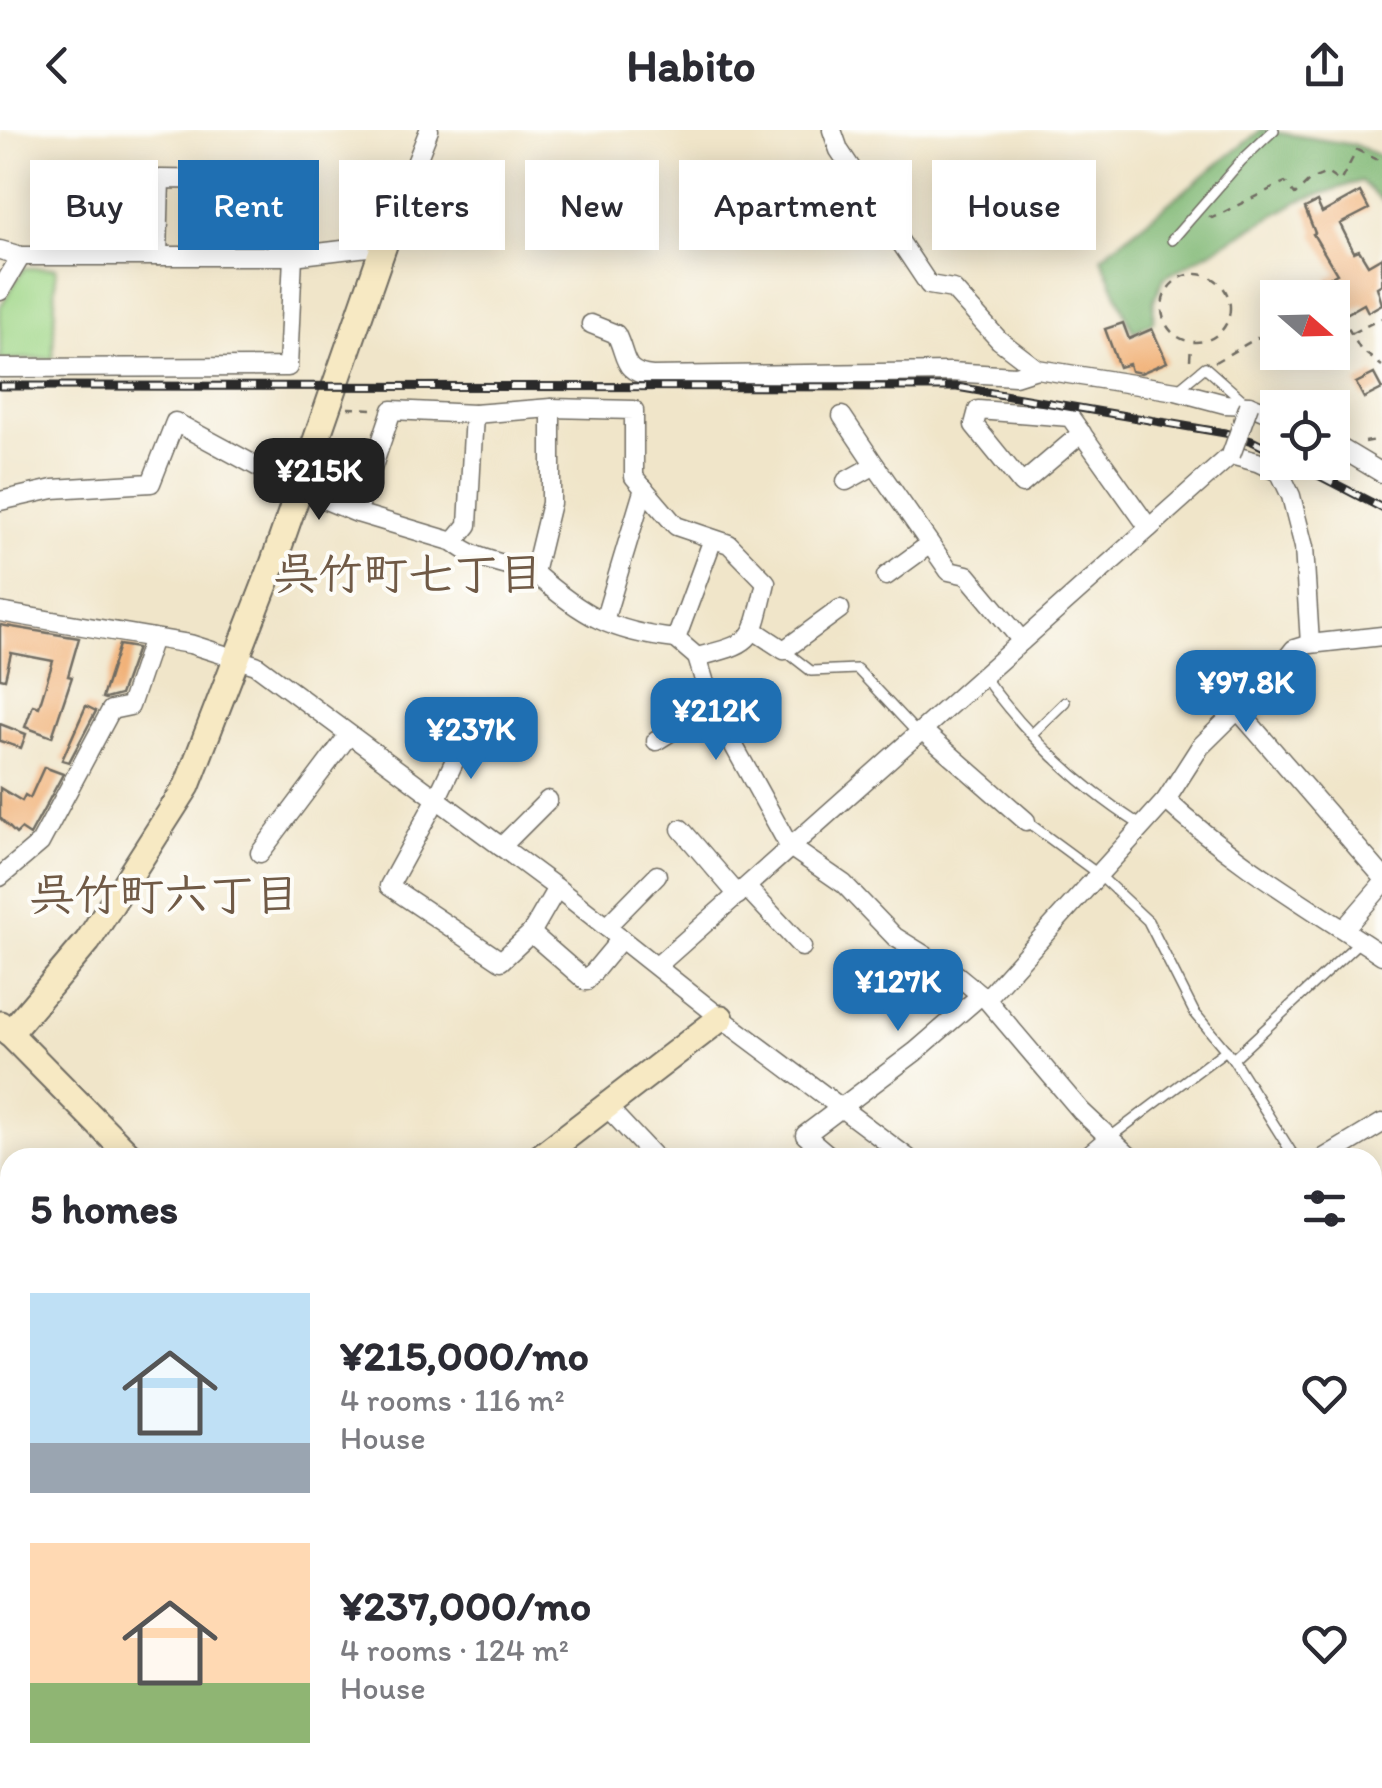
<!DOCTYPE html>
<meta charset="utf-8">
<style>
body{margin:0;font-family:Itim,"Klee One",sans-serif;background:#f7f7f7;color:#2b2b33;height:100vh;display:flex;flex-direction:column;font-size:38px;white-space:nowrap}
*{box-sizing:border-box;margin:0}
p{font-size:32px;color:#7c7c81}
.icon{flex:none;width:55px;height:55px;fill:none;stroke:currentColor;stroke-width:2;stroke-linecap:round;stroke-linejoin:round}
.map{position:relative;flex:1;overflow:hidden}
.details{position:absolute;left:0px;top:1018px;width:1382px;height:642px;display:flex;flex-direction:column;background:#fff;border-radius:30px 30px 0 0;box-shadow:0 5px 25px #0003}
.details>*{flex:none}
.guide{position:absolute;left:30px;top:30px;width:1322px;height:90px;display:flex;gap:20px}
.needle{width:65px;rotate:110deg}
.buttons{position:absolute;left:1260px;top:150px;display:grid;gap:20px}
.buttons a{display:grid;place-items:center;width:90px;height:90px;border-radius:0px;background:#fff;box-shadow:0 5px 25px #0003;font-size:50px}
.price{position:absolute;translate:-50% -85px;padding:0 22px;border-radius:20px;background:#1f6fb2;color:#fff;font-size:32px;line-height:65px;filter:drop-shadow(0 2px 5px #0008)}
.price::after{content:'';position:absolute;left:50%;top:60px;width:30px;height:22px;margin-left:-15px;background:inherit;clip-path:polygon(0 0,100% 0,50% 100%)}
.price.current{background:#222;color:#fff}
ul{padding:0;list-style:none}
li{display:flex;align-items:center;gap:30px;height:250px;padding:0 30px}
li span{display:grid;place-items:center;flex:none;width:280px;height:200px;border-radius:0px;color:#555}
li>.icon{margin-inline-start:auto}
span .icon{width:120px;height:120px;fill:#fffc;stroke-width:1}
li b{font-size:42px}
h2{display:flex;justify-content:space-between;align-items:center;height:120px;padding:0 30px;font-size:42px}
.pill{padding:0 35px;border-radius:0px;background:#fff;box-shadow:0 5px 25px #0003;font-size:35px;line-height:90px}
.pill.current{background:#1f6fb2;color:#fff}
header{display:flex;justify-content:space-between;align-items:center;height:130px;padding:0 30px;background:#fff;font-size:45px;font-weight:700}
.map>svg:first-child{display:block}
</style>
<header><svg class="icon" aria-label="back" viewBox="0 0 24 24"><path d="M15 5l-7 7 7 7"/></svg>Habito<svg class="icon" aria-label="share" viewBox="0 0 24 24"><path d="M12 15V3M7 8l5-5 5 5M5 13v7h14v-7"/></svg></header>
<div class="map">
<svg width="1382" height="1658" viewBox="0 0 1382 1658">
<rect width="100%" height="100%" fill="#fdfcf7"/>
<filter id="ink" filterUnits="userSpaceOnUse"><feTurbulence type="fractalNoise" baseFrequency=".01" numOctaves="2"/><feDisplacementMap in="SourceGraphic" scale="20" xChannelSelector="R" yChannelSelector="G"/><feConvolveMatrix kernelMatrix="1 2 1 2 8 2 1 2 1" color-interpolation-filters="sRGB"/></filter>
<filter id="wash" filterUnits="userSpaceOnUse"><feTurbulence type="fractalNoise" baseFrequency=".0048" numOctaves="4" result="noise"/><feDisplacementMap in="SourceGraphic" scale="40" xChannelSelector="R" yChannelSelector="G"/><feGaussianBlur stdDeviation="2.25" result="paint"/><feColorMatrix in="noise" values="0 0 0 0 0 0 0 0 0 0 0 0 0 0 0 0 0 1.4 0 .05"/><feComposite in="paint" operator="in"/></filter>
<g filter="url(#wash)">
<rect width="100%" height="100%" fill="#f0e5c9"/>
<path fill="#a0d789" stroke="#66815a" stroke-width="2.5" d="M24,138H56L53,228L0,230V177Z"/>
<path fill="#80b875" stroke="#567250" stroke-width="2.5" d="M1261,0L1355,15L1382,27V71L1361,51L1299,71L1164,148L1154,170L1153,192L1133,202L1101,127Z"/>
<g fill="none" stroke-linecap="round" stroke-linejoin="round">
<g stroke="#65bae1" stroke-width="5">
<path d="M0,1176L10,1179"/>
<path d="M108,1658L113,1650"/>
</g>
</g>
<g id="blocks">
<g fill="#f1b279">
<path d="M1360,62L1369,79L1340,94L1354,122L1359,120L1368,135L1382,127V154L1377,157L1382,174L1368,182L1364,174L1346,184L1327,149L1337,144L1313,104L1315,103L1305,78L1317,72L1322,83Z"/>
<path d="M1123,193L1129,209L1152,199L1167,232L1141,243L1131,241L1129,234L1119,237L1105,199Z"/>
<path d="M1374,244L1382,259L1364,268L1356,253Z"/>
<path d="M0,495L79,508L68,546L72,547L52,607L25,597L33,575L39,577L53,531L11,523L5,549L0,548Z"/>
<path d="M119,515L137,518L120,565L105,569L102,568Z"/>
<path d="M86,576L96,581L69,632L62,630Z"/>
<path d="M0,594L26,604L21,618L0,611Z"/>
<path d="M44,637L63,644L30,705L21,699L16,704L0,688V658L22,671L25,665L30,668Z"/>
</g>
</g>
</g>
<g filter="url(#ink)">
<use href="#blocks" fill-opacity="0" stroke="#706c62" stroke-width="2.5"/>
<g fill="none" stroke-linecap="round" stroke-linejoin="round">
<defs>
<g id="lane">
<path d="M1172,110L1241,31L1274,0"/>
<path d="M1176,261L1205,237L1247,274"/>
<path d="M784,520L811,541L857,539L918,604"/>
<path d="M984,547C1027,606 1080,657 1142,696"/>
<path d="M1032,604L1065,572"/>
<path d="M1026,691L1098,744L1148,791L1194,882L1233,929L1295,1028"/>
<path d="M1233,929L1359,812"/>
<path d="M1109,1008L1226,920"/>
</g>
<g id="street">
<path d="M832,0L839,20L929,155L953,159L999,210L1037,239L1176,261L1225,274L1249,275L1278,287"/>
<path d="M0,120L21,126H293L288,237L0,238"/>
<path d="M158,126L160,49L292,51L293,126L384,115L429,0"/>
<path d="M0,161L21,126"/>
<path d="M591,194L616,204C628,228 621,242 652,246L950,242L1015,246L1037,239"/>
<path d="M551,278V373L534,443C582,485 611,502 676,509"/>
<path d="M474,284L551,278L634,280V347L676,396L729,414L766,452C752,511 757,512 697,527L676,509L713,409"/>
<path d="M842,286L875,335L846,351"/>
<path d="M1082,303L1022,354L974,295L978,280L1070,287L1149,398"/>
<path d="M1332,313L1382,343"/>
<path d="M875,335L949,441L967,445L1022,511"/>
<path d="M0,371L53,359L151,353L175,292L299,359L357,383L454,412L468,395L474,284L392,280L357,383"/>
<path d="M454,412C476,431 506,433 534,443"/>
<path d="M886,446L930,414"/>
<path d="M0,482L190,514L256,535L557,758L721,888L908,1028"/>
<path d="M604,491L644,358"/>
<path d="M755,501L784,520L840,479"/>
<path d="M697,527L712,576L789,716L844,754L895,807L958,846L986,869L1081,981L1131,1028"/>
<path d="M1238,580L1382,746"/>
<path d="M923,601L1026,691"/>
<path d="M656,611L712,576"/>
<path d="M463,613L436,670L389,756L501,831L531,803L586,851L621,809"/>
<path d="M1166,670C1231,731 1308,776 1382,825"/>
<path d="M681,699L738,765"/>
<path d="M501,717L548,670"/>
<path d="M260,723L348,606"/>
<path d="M0,747L40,713L111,580L130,576L153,508"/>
<path d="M747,758L802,817"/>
<path d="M606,797L657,745"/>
<path d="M1344,799L1382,755"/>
<path d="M531,803L557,758"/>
<path d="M657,836L1231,325L1257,332L1280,343L1291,366L1304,417L1310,514"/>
<path d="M986,869L1166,670L1200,617L1275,543L1294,519L1310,514L1382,506"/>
<path d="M607,977L655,1028"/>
<path d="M832,1028L805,1005L915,922L981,865"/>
<path d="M1085,1028L1109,1008"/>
<path d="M1324,1028L1382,993"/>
<path d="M0,1127L10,1136"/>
<path d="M0,1195L10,1198"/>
<path d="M1372,1197L1382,1210"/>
<path d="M0,1399L10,1419"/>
<path d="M1372,1446L1382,1460"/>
<path d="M175,1650L177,1658"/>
<path d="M1188,1650L1194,1658"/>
<path d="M1347,1650L1351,1658"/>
<path d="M90,1658L94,1650"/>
<path d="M271,1658V1650"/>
<path d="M843,1658L852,1650"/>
<path d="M1048,1658L1053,1650"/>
</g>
<g id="secondary">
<path d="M0,894L132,1028"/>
<path d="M9,904L88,811L187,656L273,434L384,115"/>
<path d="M539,1028L721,888"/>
<path d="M1372,1234L1382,1232"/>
<path d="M0,1435L10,1429"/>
<path d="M702,1650L709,1658"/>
<path d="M672,1658L679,1650"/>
</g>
</defs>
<use href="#lane" stroke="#706c62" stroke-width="12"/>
<use href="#street" stroke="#706c62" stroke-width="21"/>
<use href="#secondary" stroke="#706c62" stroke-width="29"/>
<g stroke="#706c62" stroke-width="2.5" stroke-dasharray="8 8" stroke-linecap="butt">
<path d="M1209,86L1212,88L1285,52L1295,65L1310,50L1327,43L1340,52L1357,20L1382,32"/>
<circle cx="1196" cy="178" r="34"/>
<path d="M1320,146L1331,168"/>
<path d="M1332,170L1360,219L1382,236"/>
<path d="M1352,203L1382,188"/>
<path d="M1190,230L1191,214"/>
<path d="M1215,232L1278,196"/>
<path d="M348,278L375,279"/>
<path d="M1365,312L1382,309"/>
</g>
<use href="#lane" stroke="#fff" stroke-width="9"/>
<use href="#street" stroke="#fff" stroke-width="18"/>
<use href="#secondary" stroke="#f7e9c3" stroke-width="25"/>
<defs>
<g id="rail">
<path d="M0,256L957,257L1225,303L1252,311L1278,324"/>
<path d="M1293,332L1382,378"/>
</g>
</defs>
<use href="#rail" stroke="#2b2b2b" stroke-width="9"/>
<use href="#rail" stroke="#fdfcf7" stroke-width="5" stroke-dasharray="15" stroke-linecap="butt"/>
<defs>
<path id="street-bridge" d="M1231,325L1249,275"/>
</defs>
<use href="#street-bridge" stroke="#706c62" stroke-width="21" stroke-linecap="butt"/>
<use href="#street-bridge" stroke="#fff" stroke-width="18"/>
</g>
</g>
<g text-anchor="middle" stroke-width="8" stroke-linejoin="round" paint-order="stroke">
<g font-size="45" font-weight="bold" fill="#705a46" stroke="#fdfcf7">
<text x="408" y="459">呉竹町七丁目</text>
<text x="164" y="780">呉竹町六丁目</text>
</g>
</g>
</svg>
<div class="buttons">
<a><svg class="needle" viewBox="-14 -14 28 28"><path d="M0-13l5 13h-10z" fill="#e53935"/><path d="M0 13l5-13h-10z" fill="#7c7c81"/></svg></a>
<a><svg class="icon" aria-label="locate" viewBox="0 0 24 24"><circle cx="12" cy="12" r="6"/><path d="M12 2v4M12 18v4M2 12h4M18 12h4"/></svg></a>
</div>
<b class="price current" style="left:319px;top:393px">¥215K</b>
<b class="price" style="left:1246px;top:605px">¥97.8K</b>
<b class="price" style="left:716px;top:633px">¥212K</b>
<b class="price" style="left:471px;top:652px">¥237K</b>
<b class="price" style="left:898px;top:904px">¥127K</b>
<div class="guide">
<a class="pill">Buy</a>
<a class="pill current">Rent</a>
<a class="pill">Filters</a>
<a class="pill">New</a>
<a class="pill">Apartment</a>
<a class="pill">House</a>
</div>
<section class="details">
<h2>5 homes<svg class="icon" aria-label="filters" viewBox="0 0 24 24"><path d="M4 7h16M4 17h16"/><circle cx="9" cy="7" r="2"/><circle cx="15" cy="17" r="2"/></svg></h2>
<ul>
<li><span style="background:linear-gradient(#bfe0f5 75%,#9aa5b1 0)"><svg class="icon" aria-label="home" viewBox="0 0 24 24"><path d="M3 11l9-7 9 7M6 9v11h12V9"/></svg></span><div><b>¥215,000/mo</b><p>4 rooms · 116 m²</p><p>House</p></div><svg class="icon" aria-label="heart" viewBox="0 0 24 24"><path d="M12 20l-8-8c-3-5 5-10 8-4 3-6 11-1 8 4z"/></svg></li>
<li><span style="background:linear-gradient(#ffd9b3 70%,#8fb573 0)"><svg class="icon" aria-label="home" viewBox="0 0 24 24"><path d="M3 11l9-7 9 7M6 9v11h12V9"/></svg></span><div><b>¥237,000/mo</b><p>4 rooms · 124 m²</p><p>House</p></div><svg class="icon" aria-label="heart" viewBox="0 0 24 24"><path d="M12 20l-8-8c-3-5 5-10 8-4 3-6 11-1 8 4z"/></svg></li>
</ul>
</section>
</div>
